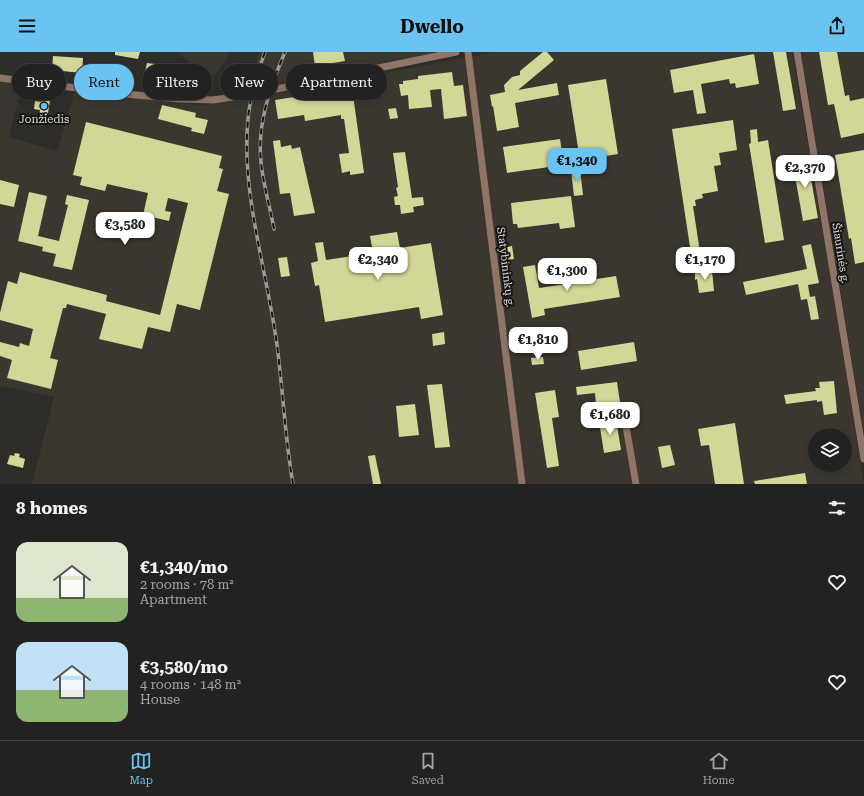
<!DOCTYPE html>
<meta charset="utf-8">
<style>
body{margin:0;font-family:"Roboto Serif",serif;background:#2a2a29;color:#f1f3f6;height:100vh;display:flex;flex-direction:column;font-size:15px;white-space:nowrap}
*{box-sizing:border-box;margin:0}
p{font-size:13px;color:#a2a4a5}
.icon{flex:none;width:22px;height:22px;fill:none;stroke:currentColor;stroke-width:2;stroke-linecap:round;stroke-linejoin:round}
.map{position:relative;height:432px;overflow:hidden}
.drawer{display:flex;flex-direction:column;background:#222220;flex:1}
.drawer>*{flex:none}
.banner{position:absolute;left:12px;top:12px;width:400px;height:36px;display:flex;gap:8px}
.fabs{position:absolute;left:808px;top:376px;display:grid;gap:8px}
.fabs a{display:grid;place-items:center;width:44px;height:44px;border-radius:50%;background:#222220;box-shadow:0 2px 6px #0003,0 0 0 1px #3f3f3e;font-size:20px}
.price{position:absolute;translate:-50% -34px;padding:0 9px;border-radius:8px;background:#fff;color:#222;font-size:13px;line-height:26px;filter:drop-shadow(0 1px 2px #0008)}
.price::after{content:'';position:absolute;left:50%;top:24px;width:12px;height:9px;margin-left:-6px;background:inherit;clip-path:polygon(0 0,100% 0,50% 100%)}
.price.on{background:#6ac3f1;color:#111}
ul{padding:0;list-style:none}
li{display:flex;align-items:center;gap:12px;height:100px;padding:0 16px}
li span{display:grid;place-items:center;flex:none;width:112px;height:80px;border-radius:12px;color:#555}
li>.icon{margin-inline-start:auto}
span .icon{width:48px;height:48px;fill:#fffc;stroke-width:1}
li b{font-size:17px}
h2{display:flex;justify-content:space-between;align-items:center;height:48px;padding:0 16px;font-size:17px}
.pill{padding:0 14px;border-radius:18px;background:#222220;box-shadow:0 2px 6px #0003,0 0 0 1px #3f3f3e;font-size:14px;line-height:36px}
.pill.on{background:#6ac3f1;color:#111}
header{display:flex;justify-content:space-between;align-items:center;height:52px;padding:0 16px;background:#6ac3f1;color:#111;font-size:18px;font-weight:700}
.menu{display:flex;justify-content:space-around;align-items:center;height:56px;border-top:1px solid #3f3f3e;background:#222220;font-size:11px;color:#a2a4a5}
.menu a{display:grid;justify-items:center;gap:2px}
.menu .on{color:#6ac3f1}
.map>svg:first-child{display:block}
</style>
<header><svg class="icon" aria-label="menu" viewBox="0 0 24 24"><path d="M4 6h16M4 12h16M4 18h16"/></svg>Dwello<svg class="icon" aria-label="share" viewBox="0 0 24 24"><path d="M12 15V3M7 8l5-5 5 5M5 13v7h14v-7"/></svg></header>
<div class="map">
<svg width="864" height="432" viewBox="0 0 864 432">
<rect width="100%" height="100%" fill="#2e2d2a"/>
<g fill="#3b362e" fill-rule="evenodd">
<path d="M178,0H230L219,19L207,27Z"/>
<path d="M260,0H441L247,39L251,23Z"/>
<path d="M495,0H792L826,198L864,432H32L54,345L0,334V30L22,33L9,85L57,99L75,39L200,53L238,48L278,41ZM815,383H845V413H815Z"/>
<path d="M801,0H864V383Z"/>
</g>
<g fill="#d2d696">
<path d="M115,0H140L138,7L115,3Z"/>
<path d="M313,0H343L345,9L315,14Z"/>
<path d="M543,0H547L554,8L518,38L557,31L559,43L515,51L519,75L497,79L493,54L492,55L490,43L505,40L504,33L512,25L520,23V19Z"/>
<path d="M773,0H786L796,57L783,59Z"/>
<path d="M819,0H837L845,44L849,43L850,49L864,46V81L841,86L834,52L828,53Z"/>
<path d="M754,2L759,32L736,36L735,31L730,32L729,27L701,32L706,61L697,62L693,38L674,41L670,18Z"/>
<path d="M53,4L83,6L82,21L52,18Z"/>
<path d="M147,11L163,13L161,22L145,20Z"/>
<path d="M452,20L454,34L463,33L467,64L444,67L441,37L430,38L432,55L409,57L408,43L401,44L399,32H403V29L418,27V24Z"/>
<path d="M606,27L618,102L580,108L568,33Z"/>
<path d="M352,36L364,121L350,123V119L342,121L339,102L349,101L344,67H341V63L305,69L304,63L278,67L275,48Z"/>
<path d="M42,48L50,49L47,67L39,65L40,58L34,57L35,49L41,50Z"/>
<path d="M162,53L196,61L195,65L208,68L204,82L191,79L192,76L158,67Z"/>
<path d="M396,56L398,66L390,67L388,57Z"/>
<path d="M733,68L737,98L719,101L721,113L714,114L718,139L702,142L703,146L695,148L696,154H693L701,207L692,208L672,77Z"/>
<path d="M86,70L222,104L219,116L223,117L217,139L229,142L200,258L177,252L170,280L148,275L142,297L99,287L106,262L67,252L66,256H63L50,306L58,308L51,337L7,326L12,308L0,304V290L19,295L20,291L29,294L33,277L0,268V261L8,229L17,232L20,220L107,243L106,249L160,263L188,151L168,146L165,159L171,160L169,169L143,163L148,141L107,132L105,139L80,133L82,125L73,123Z"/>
<path d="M757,77L758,90L768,88L784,188L765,191L749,92L751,91L750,78Z"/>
<path d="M560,87L564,113L507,121L503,95Z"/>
<path d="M280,88L281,95L291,93L292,97L300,95L315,161L294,164L290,141L280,142L273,89Z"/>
<path d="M864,98V210L855,212L851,186L849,187L835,103Z"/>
<path d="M405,100L412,146L423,145L424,153L413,155L414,160L401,162L400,153H395L394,145L398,144L396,136L398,135L393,101Z"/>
<path d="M807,105L818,166L803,169L792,107Z"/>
<path d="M580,117L583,143L574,144L571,118Z"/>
<path d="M0,128L19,133L14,155L0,152Z"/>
<path d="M29,140L47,144L38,184L59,189L68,153L65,152L67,143L89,148L72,218L53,214L56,202L42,199L43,195L18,189Z"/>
<path d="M571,144L575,175L560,177L559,171L518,176L517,172H513L511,151Z"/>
<path d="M397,180L400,196L431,191L443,263L421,267L419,255L325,270L319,233L315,234L311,211L318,209L315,191L323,190L326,208L373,201L370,184Z"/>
<path d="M811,192L819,231L808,233L810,245L815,244L819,267L811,268L807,247L801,248L798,232L746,243L743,230L807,217L802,194Z"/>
<path d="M512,194L514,207L504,208L502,196Z"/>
<path d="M287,205L290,224L281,225L278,206Z"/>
<path d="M535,213L539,236L616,224L620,245L544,257L545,263L532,266L523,215Z"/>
<path d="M712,218L714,239L699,241L697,227L695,228V220Z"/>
<path d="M444,280L445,292L433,294L432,282Z"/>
<path d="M634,290L637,309L581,318L578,299Z"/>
<path d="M543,305L544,312L532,313L531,306Z"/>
<path d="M834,329L837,361L824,363L822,349L817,350V348L786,352L784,343L816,339L815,336H820L819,330Z"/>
<path d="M617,330L620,350L596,352L595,341L577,343L576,335Z"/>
<path d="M442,332L450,395L435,396L427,333Z"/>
<path d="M555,338L559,365L552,366L559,414L547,416L535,341Z"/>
<path d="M415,352L419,383L399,385L396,354Z"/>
<path d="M616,367L621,398L604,401L599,369Z"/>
<path d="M735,371L744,432H715L709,393L701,394L698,377Z"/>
<path d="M670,393L675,413L662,416L658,395Z"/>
<path d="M15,401L20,402L19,405L25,407L23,416L7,412L10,403L14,404Z"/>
<path d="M375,403L381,432H373L368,404Z"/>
<path d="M805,421L807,432H755L754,429Z"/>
</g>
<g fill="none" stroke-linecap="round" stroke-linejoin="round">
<g stroke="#8e7568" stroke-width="7">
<path d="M468,0L522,432"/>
<path d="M797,0L864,407"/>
<path d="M0,26L115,41L179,47L213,48L252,42L456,0"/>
<path d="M623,357L636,432"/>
</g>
<defs>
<g id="rail">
<path d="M265,0C257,22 250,44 248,67C241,143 267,218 277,293C283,339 285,386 293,432"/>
<path d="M274,177C270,155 263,132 261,110C257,72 270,35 285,0"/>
</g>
</defs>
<use href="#rail" stroke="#9b9a97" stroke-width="3.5"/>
<use href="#rail" stroke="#161514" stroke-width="2" stroke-dasharray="6" stroke-linecap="butt"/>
</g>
<circle fill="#6ac3f1" stroke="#161514" stroke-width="1.5" cx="44" cy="54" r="4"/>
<g text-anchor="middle" stroke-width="4" stroke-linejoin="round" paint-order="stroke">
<g font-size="11" fill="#dbdad8" stroke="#161514">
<text x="44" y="71">Jonžiedis</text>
</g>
<g font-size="11" fill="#dbdad8" stroke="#161514">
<text transform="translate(841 201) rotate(81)" y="4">Šiaurinės g.</text>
<text transform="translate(506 215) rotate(83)" y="4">Statybininkų g.</text>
</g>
</g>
</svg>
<div class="fabs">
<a><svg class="icon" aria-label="layers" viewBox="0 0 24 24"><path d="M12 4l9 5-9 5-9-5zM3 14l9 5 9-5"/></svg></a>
</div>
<b class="price on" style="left:577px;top:130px">€1,340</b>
<b class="price" style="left:805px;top:137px">€2,370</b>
<b class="price" style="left:125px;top:194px">€3,580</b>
<b class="price" style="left:378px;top:229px">€2,340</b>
<b class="price" style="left:705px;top:229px">€1,170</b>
<b class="price" style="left:567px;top:240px">€1,300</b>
<b class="price" style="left:538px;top:309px">€1,810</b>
<b class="price" style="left:610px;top:384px">€1,680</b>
<div class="banner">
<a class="pill">Buy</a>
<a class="pill on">Rent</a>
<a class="pill">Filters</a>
<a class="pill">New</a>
<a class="pill">Apartment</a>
</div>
</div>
<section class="drawer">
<h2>8 homes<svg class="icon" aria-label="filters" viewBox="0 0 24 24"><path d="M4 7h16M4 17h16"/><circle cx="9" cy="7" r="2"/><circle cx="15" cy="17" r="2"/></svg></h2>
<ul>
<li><span style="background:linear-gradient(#dfe7d0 70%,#8fb573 0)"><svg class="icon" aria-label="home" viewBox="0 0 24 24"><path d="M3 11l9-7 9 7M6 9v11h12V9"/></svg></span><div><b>€1,340/mo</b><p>2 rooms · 78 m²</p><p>Apartment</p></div><svg class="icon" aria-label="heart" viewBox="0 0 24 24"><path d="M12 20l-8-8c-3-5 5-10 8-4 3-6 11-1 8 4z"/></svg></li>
<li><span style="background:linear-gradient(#bfe0f5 60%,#8fb573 0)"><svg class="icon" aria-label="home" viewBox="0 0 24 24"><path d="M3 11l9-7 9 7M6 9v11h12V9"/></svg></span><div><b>€3,580/mo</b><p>4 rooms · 148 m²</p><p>House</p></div><svg class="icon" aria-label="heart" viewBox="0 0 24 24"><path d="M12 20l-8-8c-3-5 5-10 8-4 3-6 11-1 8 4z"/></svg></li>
</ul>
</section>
<nav class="menu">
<a class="on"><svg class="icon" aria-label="map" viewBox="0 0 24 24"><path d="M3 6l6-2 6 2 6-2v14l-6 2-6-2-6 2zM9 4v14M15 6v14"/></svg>Map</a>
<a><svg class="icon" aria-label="saved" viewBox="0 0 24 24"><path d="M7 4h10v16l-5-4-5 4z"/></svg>Saved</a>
<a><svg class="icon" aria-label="home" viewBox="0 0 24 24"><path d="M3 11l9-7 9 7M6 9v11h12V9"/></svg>Home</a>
</nav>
